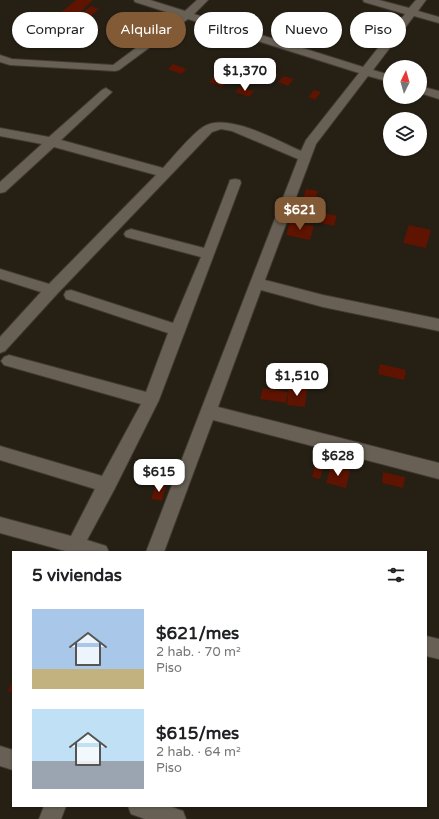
<!DOCTYPE html>
<html lang="es">
<meta charset="utf-8">
<style>
body{margin:0;font-family:"Varela Round",sans-serif;background:#f2f2f2;color:#202124;height:100vh;display:flex;flex-direction:column;font-size:15px;white-space:nowrap}
*{box-sizing:border-box;margin:0}
p{font-size:13px;color:#757577}
.icon{flex:none;width:22px;height:22px;fill:none;stroke:currentColor;stroke-width:2;stroke-linecap:round;stroke-linejoin:round}
.map{position:relative;flex:1;overflow:hidden}
.drawer{position:absolute;left:12px;top:551px;width:415px;height:256px;display:flex;flex-direction:column;background:#fff;border-radius:0px;box-shadow:0 1px 3px #0004}
.drawer>*{flex:none}
.banner{position:absolute;left:12px;top:12px;width:415px;height:36px;display:flex;gap:8px}
.needle{width:26px;rotate:5deg}
.fabs{position:absolute;left:383px;top:60px;display:grid;gap:8px}
.fabs a{display:grid;place-items:center;width:44px;height:44px;border-radius:50%;background:#fff;box-shadow:0 1px 3px #0004;font-size:20px}
.price{position:absolute;translate:-50% -34px;padding:0 9px;border-radius:8px;background:#fff;color:#222;font-size:13px;line-height:26px;filter:drop-shadow(0 1px 2px #0008)}
.price::after{content:'';position:absolute;left:50%;top:24px;width:12px;height:9px;margin-left:-6px;background:inherit;clip-path:polygon(0 0,100% 0,50% 100%)}
.price.active{background:#825a36;color:#fff}
ul{padding:0;list-style:none}
li{display:flex;align-items:center;gap:12px;height:100px;padding:0 20px}
li span{display:grid;place-items:center;flex:none;width:112px;height:80px;border-radius:0px;color:#555}
li>.icon{margin-inline-start:auto}
span .icon{width:48px;height:48px;fill:#fffc;stroke-width:1}
li b{font-size:17px}
h2{display:flex;justify-content:space-between;align-items:center;height:48px;padding:0 20px;font-size:17px}
.chip{padding:0 14px;border-radius:18px;background:#fff;box-shadow:0 1px 3px #0004;font-size:14px;line-height:36px}
.chip.active{background:#825a36;color:#fff}
.map>svg:first-child{display:block}
</style>
<div class="map">
<svg width="439" height="819" viewBox="0 0 439 819">
<rect width="100%" height="100%" fill="#251f14"/>
<g fill="#5f1301">
<path d="M76,0H93L74,18L59,14Z"/>
<path d="M91,6L99,9L89,18L80,15Z"/>
<path d="M58,16L70,20L47,39L34,35Z"/>
<path d="M79,20L100,27L87,38L66,31Z"/>
<path d="M115,28L129,32L124,36L110,31Z"/>
<path d="M173,64L187,69L181,74L168,69Z"/>
<path d="M221,70L235,75L231,79L217,73Z"/>
<path d="M270,71L279,74L273,81L264,78Z"/>
<path d="M217,74L230,79L222,87L209,82Z"/>
<path d="M284,76L294,79L288,86L278,82Z"/>
<path d="M240,87L254,91L249,97L235,92Z"/>
<path d="M314,90L321,92L315,100L308,97Z"/>
<path d="M306,189L318,191L314,204L302,202Z"/>
<path d="M324,213L337,216L334,226L321,223Z"/>
<path d="M290,222L314,226L310,240L286,235Z"/>
<path d="M409,225L431,230L426,248L403,243Z"/>
<path d="M380,364L406,370L404,380L378,374Z"/>
<path d="M289,377L309,381L308,388L288,385Z"/>
<path d="M289,387L307,389L305,407L287,405Z"/>
<path d="M263,388L288,392L286,403L260,399Z"/>
<path d="M316,458L325,460L320,479L312,477Z"/>
<path d="M331,466L350,471L346,488L326,483Z"/>
<path d="M383,472L405,477L403,488L382,483Z"/>
<path d="M156,484L166,486L162,501L151,499Z"/>
<path d="M13,680V693L8,691Z"/>
</g>
<g fill="none" stroke-linecap="round" stroke-linejoin="round">
<defs>
<g id="street">
<path d="M134,0H150L185,11L197,0H208L194,14L363,67L405,14L364,2L363,0H379L409,8L416,0H426L418,11L439,17V23L414,16L373,70L390,75V82L368,76L316,144L265,280L323,295L439,319V331L323,307L261,290L218,407L439,463V479L213,420L164,552H146L298,159L232,131L221,129L212,132L57,294L5,351L0,353V337L41,292L0,279V269L49,284L156,175L54,147L5,192L0,193V182L42,144L0,136V128L49,137L102,90L106,88L112,92L110,94L61,140L163,168C174,156 191,135 203,127C226,111 278,141 301,151L306,140L359,73L188,19L119,70L115,71L10,65L0,62V55L12,59L113,65L179,16L135,2Z"/>
<path d="M420,86L439,91V99L420,93Z"/>
<path d="M235,179L240,180L241,183L159,400L114,490L87,540L106,546L109,552H69L0,533V517L71,536L95,489L0,460V446L102,476L141,404L4,365L1,361L4,357L9,355L146,392L168,333L66,299L64,295L66,291L71,290L173,323L201,257L126,237L124,234L126,231L131,229L204,248L229,183L230,180Z"/>
<path d="M426,636L439,639V659L426,656Z"/>
<path d="M0,746L13,750V770L0,766Z"/>
<path d="M44,806H66L61,819H39Z"/>
<path d="M128,806H169L183,811L186,819H145L131,814Z"/>
</g>
</defs>
<use href="#street" stroke="#403a34" stroke-width="2"/>
<use href="#street" fill="#686054" fill-rule="evenodd"/>
</g>
</svg>
<div class="fabs">
<a><svg class="needle" viewBox="-14 -14 28 28"><path d="M0-13l5 13h-10z" fill="#e53935"/><path d="M0 13l5-13h-10z" fill="#757577"/></svg></a>
<a><svg class="icon" aria-label="layers" viewBox="0 0 24 24"><path d="M12 4l9 5-9 5-9-5zM3 14l9 5 9-5"/></svg></a>
</div>
<b class="price" style="left:245px;top:92px">$1,370</b>
<b class="price active" style="left:300px;top:231px">$621</b>
<b class="price" style="left:297px;top:397px">$1,510</b>
<b class="price" style="left:338px;top:477px">$628</b>
<b class="price" style="left:159px;top:493px">$615</b>
<div class="banner">
<a class="chip">Comprar</a>
<a class="chip active">Alquilar</a>
<a class="chip">Filtros</a>
<a class="chip">Nuevo</a>
<a class="chip">Piso</a>
</div>
<section class="drawer">
<h2>5 viviendas<svg class="icon" aria-label="filters" viewBox="0 0 24 24"><path d="M4 7h16M4 17h16"/><circle cx="9" cy="7" r="2"/><circle cx="15" cy="17" r="2"/></svg></h2>
<ul>
<li><span style="background:linear-gradient(#a9c7e8 75%,#c2b280 0)"><svg class="icon" aria-label="home" viewBox="0 0 24 24"><path d="M3 11l9-7 9 7M6 9v11h12V9"/></svg></span><div><b>$621/mes</b><p>2 hab. · 70 m²</p><p>Piso</p></div></li>
<li><span style="background:linear-gradient(#bfe0f5 65%,#9aa5b1 0)"><svg class="icon" aria-label="home" viewBox="0 0 24 24"><path d="M3 11l9-7 9 7M6 9v11h12V9"/></svg></span><div><b>$615/mes</b><p>2 hab. · 64 m²</p><p>Piso</p></div></li>
</ul>
</section>
</div>
